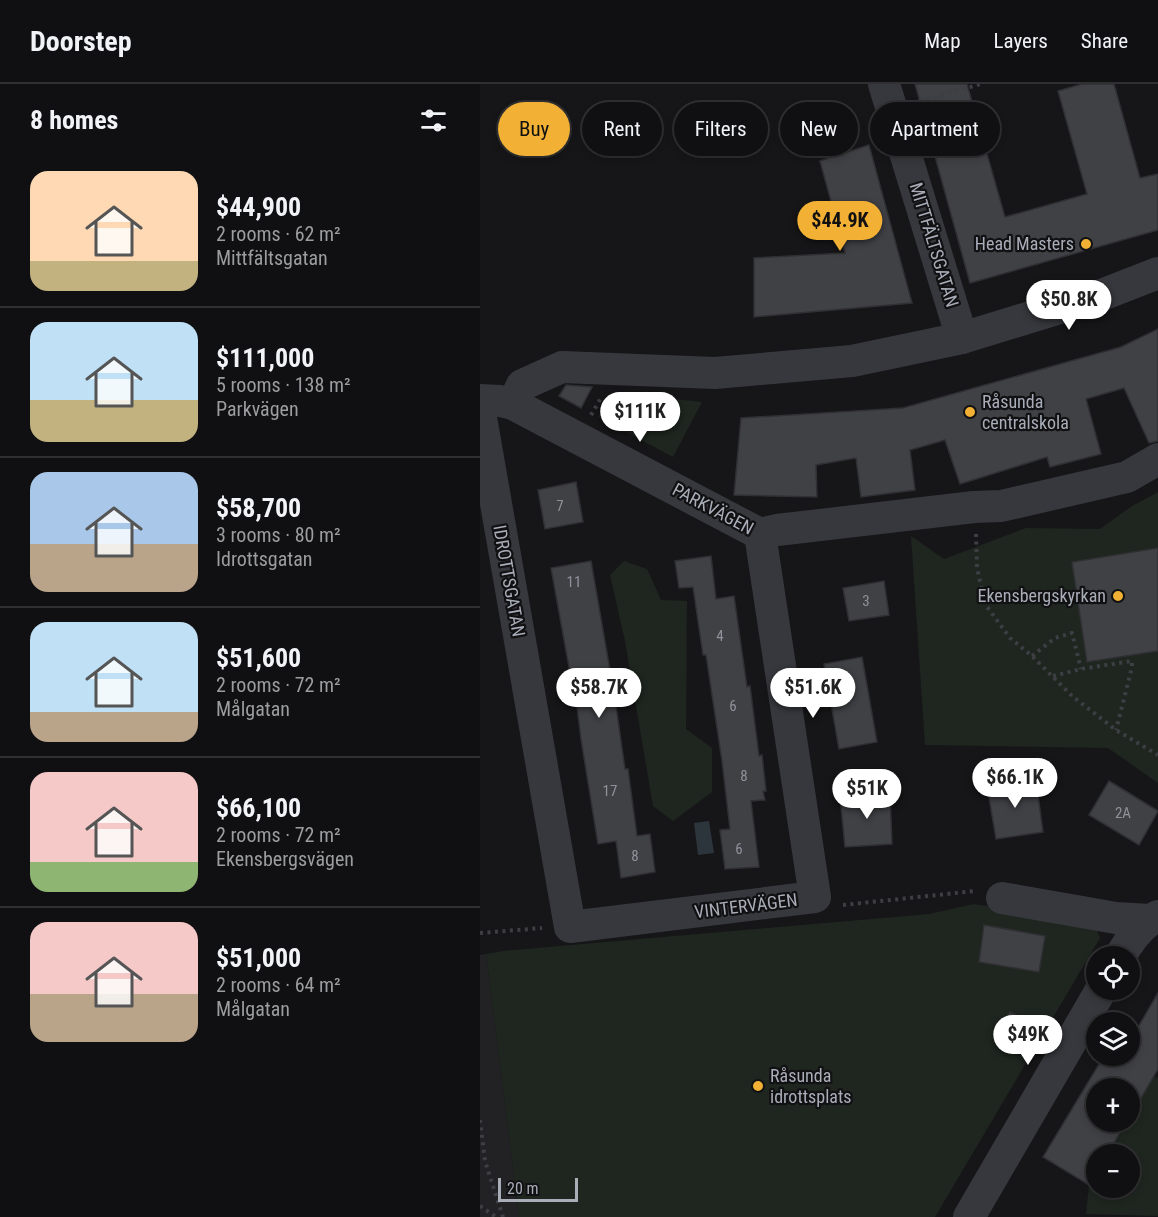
<!DOCTYPE html>
<meta charset="utf-8">
<style>
body{margin:0;font-family:"Roboto Condensed",sans-serif;background:#19191b;color:#f1f3f6;height:100vh;display:flex;flex-direction:column;font-size:22px;white-space:nowrap}
*{box-sizing:border-box;margin:0}
p{font-size:20px;color:#9c9d9f}
.icon{flex:none;width:33px;height:33px;fill:none;stroke:currentColor;stroke-width:2;stroke-linecap:round;stroke-linejoin:round}
.map{position:relative;flex:1;overflow:hidden}
.panel{display:flex;flex-direction:column;background:#101012;width:480px}
.panel>*{flex:none}
.guide{position:absolute;left:18px;top:18px;width:570px;height:54px;display:flex;gap:12px}
.buttons{position:absolute;left:606px;top:862px;display:grid;gap:12px}
.buttons a{display:grid;place-items:center;width:54px;height:54px;border-radius:50%;background:#101012;box-shadow:0 3px 9px #0003,0 0 0 2px #303032;font-size:30px}
.scale{position:absolute;left:18px;bottom:15px;width:80px;box-sizing:border-box;padding-left:6px;border:3px solid #a8adb8;border-top:0;font-size:16px;line-height:21px;white-space:nowrap;color:#a8adb8;-webkit-text-stroke:4px #111113;paint-order:stroke}
.price{position:absolute;translate:-50% -51px;padding:0 14px;border-radius:21px;background:#fff;color:#222;font-size:20px;line-height:39px;filter:drop-shadow(0 2px 3px #0008)}
.price::after{content:'';position:absolute;left:50%;top:36px;width:18px;height:14px;margin-left:-9px;background:inherit;clip-path:polygon(0 0,100% 0,50% 100%)}
.price.active{background:#f2b134;color:#111}
ul{padding:0;list-style:none}
li{display:flex;align-items:center;gap:18px;height:150px;padding:0 30px}
li+li{border-top:2px solid #303032}
li span{display:grid;place-items:center;flex:none;width:168px;height:120px;border-radius:18px;color:#555}
li>.icon{margin-inline-start:auto}
span .icon{width:72px;height:72px;fill:#fffc;stroke-width:1}
li b{font-size:26px}
h2{display:flex;justify-content:space-between;align-items:center;height:72px;padding:0 30px;font-size:26px}
.pill{padding:0 21px;border-radius:27px;background:#101012;box-shadow:0 3px 9px #0003,0 0 0 2px #303032;font-size:21px;line-height:54px}
.pill.active{background:#f2b134;color:#111}
header{display:flex;align-items:center;gap:36px;box-sizing:border-box;height:84px;padding:0 30px;background:#101012;border-bottom:2px solid #303032}
header strong{font-size:28px}
nav{display:flex;gap:33px;margin-inline-start:auto;font-size:21px}
main{display:flex;flex:1;min-height:0}
.map>svg:first-child{display:block}
</style>
<header>
<strong>Doorstep</strong>
<nav><a>Map</a><a>Layers</a><a>Share</a></nav>
</header>
<main>
<section class="panel">
<h2>8 homes<svg class="icon" aria-label="filters" viewBox="0 0 24 24"><path d="M4 7h16M4 17h16"/><circle cx="9" cy="7" r="2"/><circle cx="15" cy="17" r="2"/></svg></h2>
<ul>
<li><span style="background:linear-gradient(#ffd9b3 75%,#c2b280 0)"><svg class="icon" aria-label="home" viewBox="0 0 24 24"><path d="M3 11l9-7 9 7M6 9v11h12V9"/></svg></span><div><b>$44,900</b><p>2 rooms · 62 m²</p><p>Mittfältsgatan</p></div></li>
<li><span style="background:linear-gradient(#bfe0f5 65%,#c2b280 0)"><svg class="icon" aria-label="home" viewBox="0 0 24 24"><path d="M3 11l9-7 9 7M6 9v11h12V9"/></svg></span><div><b>$111,000</b><p>5 rooms · 138 m²</p><p>Parkvägen</p></div></li>
<li><span style="background:linear-gradient(#a9c7e8 60%,#b9a48a 0)"><svg class="icon" aria-label="home" viewBox="0 0 24 24"><path d="M3 11l9-7 9 7M6 9v11h12V9"/></svg></span><div><b>$58,700</b><p>3 rooms · 80 m²</p><p>Idrottsgatan</p></div></li>
<li><span style="background:linear-gradient(#bfe0f5 75%,#b9a48a 0)"><svg class="icon" aria-label="home" viewBox="0 0 24 24"><path d="M3 11l9-7 9 7M6 9v11h12V9"/></svg></span><div><b>$51,600</b><p>2 rooms · 72 m²</p><p>Målgatan</p></div></li>
<li><span style="background:linear-gradient(#f6c9c9 75%,#8fb573 0)"><svg class="icon" aria-label="home" viewBox="0 0 24 24"><path d="M3 11l9-7 9 7M6 9v11h12V9"/></svg></span><div><b>$66,100</b><p>2 rooms · 72 m²</p><p>Ekensbergsvägen</p></div></li>
<li><span style="background:linear-gradient(#f6c9c9 60%,#b9a48a 0)"><svg class="icon" aria-label="home" viewBox="0 0 24 24"><path d="M3 11l9-7 9 7M6 9v11h12V9"/></svg></span><div><b>$51,000</b><p>2 rooms · 64 m²</p><p>Målgatan</p></div></li>
</ul>
</section>
<div class="map">
<svg width="678" height="1133" viewBox="0 0 678 1133">
<rect width="100%" height="100%" fill="#161618"/>
<path fill="#222225" d="M6,870L39,1133H0V871Z"/>
<g fill="#1e261f">
<path d="M139,309L222,318L193,373L118,333L128,315Z"/>
<path d="M678,408V699L628,664L445,661L431,452L464,475L546,444L620,445L652,422Z"/>
<path d="M144,477L167,485L181,516L207,517L206,645L232,664V708L193,737L173,722L145,557L130,491Z"/>
<path d="M494,820L614,839L620,854L455,1133H39L6,870L23,867L449,830Z"/>
<path d="M674,992L678,994V1132L606,1130L609,1101L616,1088V1104H650V1071H627L646,1038H650V1033Z"/>
</g>
<path fill="#2c353c" d="M229,737L234,769L218,771L214,739Z"/>
<g fill="#404145" stroke="#303034" stroke-width="1.5">
<path d="M435,0H487L525,133L607,110L578,7L602,0H634L660,94L678,90V146L490,199Z"/>
<path d="M389,61L432,219L274,233V174L365,169L340,77Z"/>
<path d="M678,245V357L669,359L644,304L606,315L621,370L570,383L567,373L480,400L465,356L430,366L435,406L381,413L376,374L336,381L337,413L254,411L261,334L423,324L641,263Z"/>
<path d="M86,301L112,303L101,324L79,312Z"/>
<path d="M96,398L103,438L65,445L58,406Z"/>
<path d="M678,464V567L607,578L592,478Z"/>
<path d="M231,472L236,515L254,512L267,603L270,602L279,672L282,671L286,707H283L285,716L271,717L279,783L245,785L240,746L250,745L242,677L226,571H223L213,503L199,504L195,477Z"/>
<path d="M111,477L135,615L145,685H148L157,752L170,750L175,788L141,794L136,757L118,760L101,655L94,599L92,600L71,484Z"/>
<path d="M404,497L409,531L369,537L363,504Z"/>
<path d="M382,573L397,658L359,665L344,580Z"/>
<path d="M556,696L563,748L516,755L507,702Z"/>
<path d="M629,697L678,727L659,761L609,731Z"/>
<path d="M410,709L412,760L365,763L360,712Z"/>
<path d="M504,841L565,852L559,888L499,878Z"/>
<path d="M678,909V985L650,1033V1005H616V1038H646L627,1071H616V1088L609,1101L563,1073L624,972H650V957Z"/>
<path d="M530,928L552,939L536,969L514,957Z"/>
</g>
<g fill="none" stroke-linecap="round" stroke-linejoin="round">
<g stroke="#3d3f44" stroke-width="4" stroke-dasharray="3 4.5" stroke-linecap="butt">
<path d="M439,17L501,0"/>
<path d="M111,331L121,314"/>
<path d="M496,450L497,484L505,520L530,554L552,572L592,612L636,646L678,671"/>
<path d="M552,572L575,554L592,549L601,585"/>
<path d="M573,592L601,585L652,577V583L636,646"/>
<path d="M363,821L495,807"/>
<path d="M0,849L62,844"/>
<path d="M0,1036L5,1077L23,1133"/>
<path d="M0,1122L16,1133"/>
</g>
<g stroke="#37383d" stroke-width="32">
<path d="M404,0L482,254"/>
<path d="M0,316L20,317L33,320L280,450L297,446L494,423L521,422L647,393L678,375"/>
<path d="M33,320L42,301L82,283L235,289L372,277L482,254L619,212L678,189"/>
<path d="M0,328L90,843L335,813L280,450"/>
<path d="M522,814L636,834L669,836"/>
<path d="M640,873C649,857 661,839 678,832"/>
<path d="M489,1133L621,906"/>
</g>
</g>
<g fill="#f2b134" stroke="#111113" stroke-width="2">
<circle cx="606" cy="160" r="6"/>
<circle cx="490" cy="328" r="6"/>
<circle cx="638" cy="512" r="6"/>
<circle cx="278" cy="1002" r="6"/>
</g>
<g text-anchor="middle" stroke-width="4.5" stroke-linejoin="round" paint-order="stroke">
<g font-size="15" fill="#8e929b">
<text x="80" y="427">7</text>
<text x="94" y="503">11</text>
<text x="386" y="522">3</text>
<text x="240" y="557">4</text>
<text x="253" y="627">6</text>
<text x="264" y="697">8</text>
<text x="130" y="712">17</text>
<text x="643" y="734">2A</text>
<text x="259" y="770">6</text>
<text x="155" y="777">8</text>
</g>
<g font-size="18" fill="#a8adb8" stroke="#111113" text-anchor="end">
<text x="594" y="166">Head Masters</text>
<text x="502" y="324" text-anchor="start">Råsunda<tspan x="502" dy="21">centralskola</tspan></text>
<text x="626" y="518">Ekensbergskyrkan</text>
<text x="290" y="998" text-anchor="start">Råsunda<tspan x="290" dy="21">idrottsplats</tspan></text>
</g>
<g font-size="18" fill="#a8adb8" stroke="#111113">
<text transform="translate(454 161) rotate(73)" y="6">MITTFÄLTSGATAN</text>
<text transform="translate(233 425) rotate(28)" y="6">PARKVÄGEN</text>
<text transform="translate(29 497) rotate(80)" y="6">IDROTTSGATAN</text>
<text transform="translate(266 822) rotate(-7)" y="6">VINTERVÄGEN</text>
</g>
</g>
</svg>
<div class="buttons">
<a><svg class="icon" aria-label="locate" viewBox="0 0 24 24"><circle cx="12" cy="12" r="6"/><path d="M12 2v4M12 18v4M2 12h4M18 12h4"/></svg></a>
<a><svg class="icon" aria-label="layers" viewBox="0 0 24 24"><path d="M12 4l9 5-9 5-9-5zM3 14l9 5 9-5"/></svg></a>
<a>+</a>
<a>−</a>
</div>
<div class="scale">20 m</div>
<b class="price active" style="left:360px;top:168px">$44.9K</b>
<b class="price" style="left:589px;top:247px">$50.8K</b>
<b class="price" style="left:160px;top:359px">$111K</b>
<b class="price" style="left:119px;top:635px">$58.7K</b>
<b class="price" style="left:333px;top:635px">$51.6K</b>
<b class="price" style="left:535px;top:725px">$66.1K</b>
<b class="price" style="left:387px;top:736px">$51K</b>
<b class="price" style="left:548px;top:982px">$49K</b>
<div class="guide">
<a class="pill active">Buy</a>
<a class="pill">Rent</a>
<a class="pill">Filters</a>
<a class="pill">New</a>
<a class="pill">Apartment</a>
</div>
</div>
</main>
